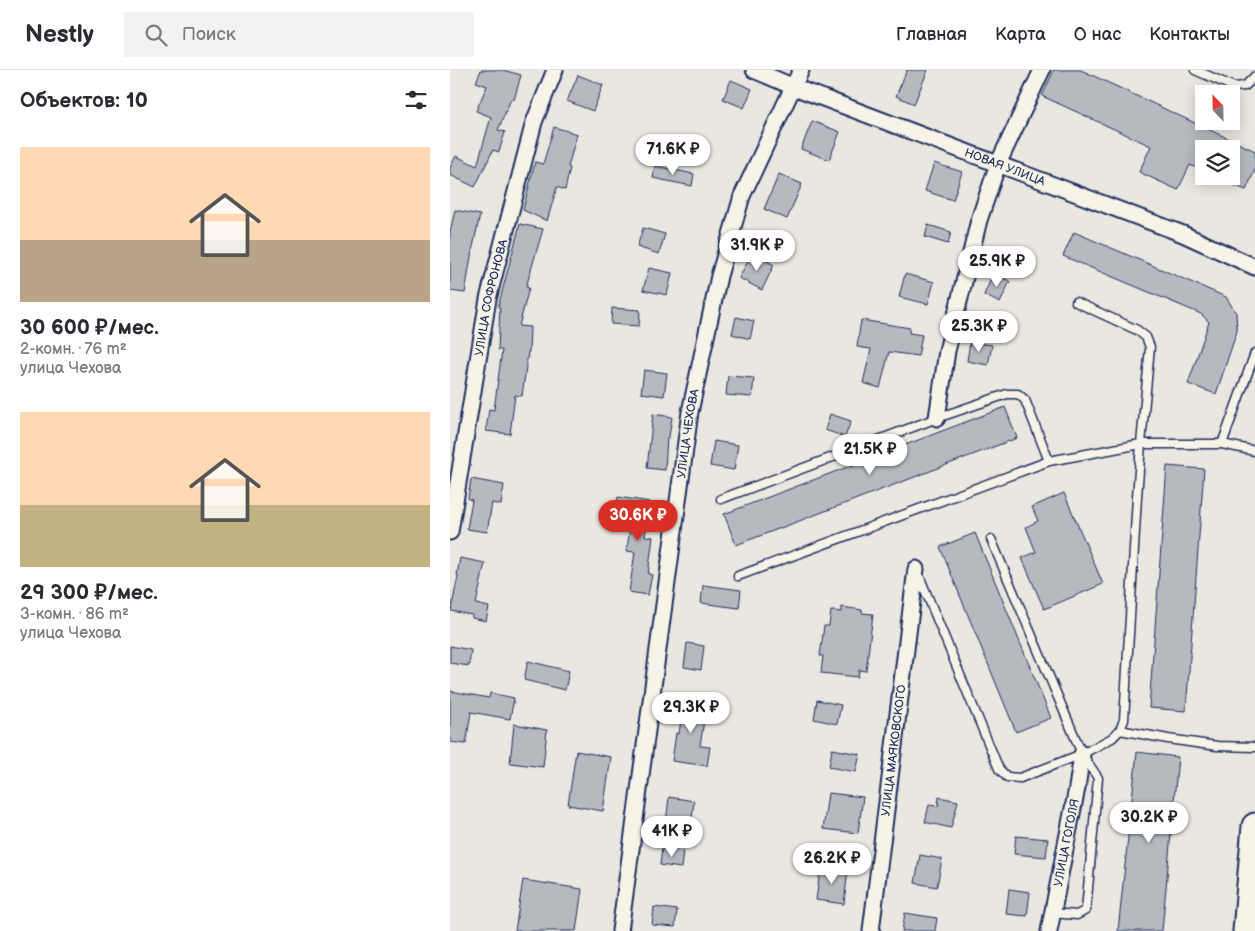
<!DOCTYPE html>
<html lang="ru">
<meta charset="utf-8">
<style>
body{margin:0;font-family:"Balsamiq Sans",sans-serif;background:#f2f2f3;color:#2b2b33;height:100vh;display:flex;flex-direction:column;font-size:19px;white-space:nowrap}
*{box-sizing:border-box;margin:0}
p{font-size:16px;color:#7c7c81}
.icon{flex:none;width:28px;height:28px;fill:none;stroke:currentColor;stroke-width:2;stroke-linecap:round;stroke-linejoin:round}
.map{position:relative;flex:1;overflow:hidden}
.panel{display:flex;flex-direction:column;background:#fff;width:450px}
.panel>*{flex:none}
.needle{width:32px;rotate:338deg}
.controls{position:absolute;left:745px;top:15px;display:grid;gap:10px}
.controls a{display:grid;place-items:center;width:45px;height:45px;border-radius:0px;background:#fff;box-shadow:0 2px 12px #0003;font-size:25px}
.price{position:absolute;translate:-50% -42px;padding:0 11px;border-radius:18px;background:#fff;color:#222;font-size:16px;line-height:32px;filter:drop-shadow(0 1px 2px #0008)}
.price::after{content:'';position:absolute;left:50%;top:30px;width:15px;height:11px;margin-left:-8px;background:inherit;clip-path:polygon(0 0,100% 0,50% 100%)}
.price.selected{background:#d93025;color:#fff}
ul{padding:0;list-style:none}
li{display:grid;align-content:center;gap:10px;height:265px;padding:0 20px}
li span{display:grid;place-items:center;height:155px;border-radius:0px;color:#555}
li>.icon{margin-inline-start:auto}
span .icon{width:90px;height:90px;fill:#fffc;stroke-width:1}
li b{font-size:21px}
h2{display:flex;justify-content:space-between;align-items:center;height:60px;padding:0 20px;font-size:21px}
header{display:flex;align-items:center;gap:30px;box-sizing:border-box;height:70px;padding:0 25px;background:#fff;border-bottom:1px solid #e1e1e2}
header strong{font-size:24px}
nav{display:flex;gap:28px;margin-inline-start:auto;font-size:18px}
.search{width:350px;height:45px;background:#f2f2f3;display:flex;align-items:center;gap:12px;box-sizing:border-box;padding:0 18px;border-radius:0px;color:#7c7c81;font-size:19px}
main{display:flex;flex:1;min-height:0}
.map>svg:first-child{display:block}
</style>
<header>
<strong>Nestly</strong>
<div class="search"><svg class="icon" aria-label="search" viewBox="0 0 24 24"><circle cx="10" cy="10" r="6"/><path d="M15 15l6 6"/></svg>Поиск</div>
<nav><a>Главная</a><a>Карта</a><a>О нас</a><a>Контакты</a></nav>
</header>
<main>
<section class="panel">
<h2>Объектов: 10<svg class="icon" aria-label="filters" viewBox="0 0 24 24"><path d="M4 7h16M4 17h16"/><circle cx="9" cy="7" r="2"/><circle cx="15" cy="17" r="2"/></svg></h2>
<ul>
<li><span style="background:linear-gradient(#ffd9b3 60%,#b9a48a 0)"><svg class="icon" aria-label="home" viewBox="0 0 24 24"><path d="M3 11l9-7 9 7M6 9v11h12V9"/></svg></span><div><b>30 600 ₽/мес.</b><p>2-комн. · 76 m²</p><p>улица Чехова</p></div></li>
<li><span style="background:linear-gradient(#ffd9b3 60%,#c2b280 0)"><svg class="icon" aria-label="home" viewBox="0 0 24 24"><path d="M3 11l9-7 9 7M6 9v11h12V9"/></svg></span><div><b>29 300 ₽/мес.</b><p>3-комн. · 86 m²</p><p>улица Чехова</p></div></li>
</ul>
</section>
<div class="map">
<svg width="805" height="861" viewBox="0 0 805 861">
<rect width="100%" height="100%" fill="#eae7e0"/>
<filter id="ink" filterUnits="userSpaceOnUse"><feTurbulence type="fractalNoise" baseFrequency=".02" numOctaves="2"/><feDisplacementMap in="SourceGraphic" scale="10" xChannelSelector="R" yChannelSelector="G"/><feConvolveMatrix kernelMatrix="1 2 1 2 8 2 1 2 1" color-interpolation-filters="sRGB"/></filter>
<g filter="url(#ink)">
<g fill="#b6babf" stroke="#1b2f5e">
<path d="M31,0H53L71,5L64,30L61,29L48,60L55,62L49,82L43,80L25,117L0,105V98L6,86L27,96L41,47L26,41L37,16L26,12Z"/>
<path d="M457,0H478L464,34L446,26Z"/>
<path d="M604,0H631L805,81V100L796,120L781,114V79H754V101L740,95L728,120L689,102L701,76L592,26Z"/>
<path d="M128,5L153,15L143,41L117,31Z"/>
<path d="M281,10L302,19L294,38L273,29Z"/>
<path d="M362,51L390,62L379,90L351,79Z"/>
<path d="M104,57L127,64L118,97L120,98L115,120L107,117L97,151L73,140L85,92L93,94Z"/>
<path d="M484,93L512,102L503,130L475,121Z"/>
<path d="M205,96L244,104L242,116L203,108Z"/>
<path d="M329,104L352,114L337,149L314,139Z"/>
<path d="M5,140L30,145L21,186L15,223L0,221V162Z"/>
<path d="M70,154L93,159L76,217L79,218L69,256L80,257L79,282H78L72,326L65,325L60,364L36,361L39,339L44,340L52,280H48L50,238L48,237Z"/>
<path d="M478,155L501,162L498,174L475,167Z"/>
<path d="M193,158L215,164L209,184L187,177Z"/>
<path d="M624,162L776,227L786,243L787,261L766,324L738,314L759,252L751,244L613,186Z"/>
<path d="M302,183L324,195L312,220L289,208Z"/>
<path d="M199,198L222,203L217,225L193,220Z"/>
<path d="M455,204L484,212L478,234L449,227Z"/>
<path d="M543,204L560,211L550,233L534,225Z"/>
<path d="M162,238L190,240L189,256L161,254Z"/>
<path d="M286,247L304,251L300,269L282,264Z"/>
<path d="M411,250L460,258L459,263L472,265L468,286L439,282L430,318L413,313L421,279L407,277Z"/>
<path d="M520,272L542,275L538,295L517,291Z"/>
<path d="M194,300L217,303L214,326L191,323Z"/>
<path d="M278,306L304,308L302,327L276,325Z"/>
<path d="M555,337L567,368L286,475L274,444Z"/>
<path d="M203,344L222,347L219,367H217L215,400L197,398Z"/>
<path d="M380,344L401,351L395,367L375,360Z"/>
<path d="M264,371L288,375L284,400L260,396Z"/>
<path d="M717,396L754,399L736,641L699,638Z"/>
<path d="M21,409L54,415L51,435L42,433L37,462L17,459L22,430L18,429Z"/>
<path d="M614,423L653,514L594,539L572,488L586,482L576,457L588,451L582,437Z"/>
<path d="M168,427L200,432L195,466L203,467L198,504L202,505L198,525L179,522L185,482L177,481L181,447L165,444Z"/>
<path d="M525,463L601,648L566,662L490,477Z"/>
<path d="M10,488L35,493L26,534L39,537L36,551L22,548V545L1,541L8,506L7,505Z"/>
<path d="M253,515L291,520L289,538L251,533Z"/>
<path d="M392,537L412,540V543L423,544L416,601L409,600L408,607L371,603L373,586H370L374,556H379L381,541L392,542Z"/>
<path d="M237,573L254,576L251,600L234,597Z"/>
<path d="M0,576L21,580L19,596L0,593Z"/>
<path d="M78,591L119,601L115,620L74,610Z"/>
<path d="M0,621L39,628L40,623L64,628L60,649L21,642L16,674L0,672Z"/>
<path d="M234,627L257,630L250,676L260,677L257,696L222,691L226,663L229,664Z"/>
<path d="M367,630L391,635L387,654L364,649Z"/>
<path d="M64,654L97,660L93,697L60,693Z"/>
<path d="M382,679L410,684L406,702L379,697Z"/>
<path d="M126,681L161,687L153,741L118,735Z"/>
<path d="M687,682L728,687L712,861H668Z"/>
<path d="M378,723L413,727L408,763L373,759Z"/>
<path d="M219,727L244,731L241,756L216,753Z"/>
<path d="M489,727L508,731L501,758L475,752L479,735L488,736Z"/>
<path d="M566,766L598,769L596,787L564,784Z"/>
<path d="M212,778L233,781L231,798L210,795Z"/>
<path d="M470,785L492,789L487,817L465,813Z"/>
<path d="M371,795L398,799L394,834L366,830Z"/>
<path d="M73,810L132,819L126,861H65Z"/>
<path d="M559,819L580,822L577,846L556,844Z"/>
<path d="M204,837L227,840L225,857L202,855Z"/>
<path d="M455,843L487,848L485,861H452Z"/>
</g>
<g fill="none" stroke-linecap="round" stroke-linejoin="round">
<defs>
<g id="service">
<path d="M745,0L784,17L795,16L805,6"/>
<path d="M772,374L805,283"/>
<path d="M271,429L487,348L557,324H568L575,330L599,391"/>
<path d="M541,469L632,684L648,708L636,840L627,845L601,843"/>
<path d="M468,503L549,699L557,707L570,708L632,684L662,668L670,660L674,650L687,427L691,374H772L805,381"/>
<path d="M288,506L599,391L691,374L700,277L696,267L687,260L626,232"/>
<path d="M670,660L718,669L767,676L805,677"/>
</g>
<g id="minor">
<path id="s1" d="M304,0L344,17L733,164L805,197"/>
<path d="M487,348L497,281L529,150L548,94L592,0"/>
<path id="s2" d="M0,462L38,229L84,52L105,0"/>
<path id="s3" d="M170,861L240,342L269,206L292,126L351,0"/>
<path id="s4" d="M421,861L466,499"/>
<path id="s5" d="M599,861L627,718L632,684"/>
</g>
<path id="primary" d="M796,861L805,756"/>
</defs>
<use href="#service" stroke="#1b2f5e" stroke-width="11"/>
<use href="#minor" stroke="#1b2f5e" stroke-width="19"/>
<use href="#primary" stroke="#1b2f5e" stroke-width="29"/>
<use href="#service" stroke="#f7f3e8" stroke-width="8"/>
<use href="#minor" stroke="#f7f3e8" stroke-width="15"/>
<use href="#primary" stroke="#f7f3e8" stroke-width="25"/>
</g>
</g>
<g text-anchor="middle" stroke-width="4" stroke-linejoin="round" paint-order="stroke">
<g font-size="12" fill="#1b2f5e" stroke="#f7f3e8">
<text dy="4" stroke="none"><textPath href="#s1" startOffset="269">НОВАЯ УЛИЦА</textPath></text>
<text dy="4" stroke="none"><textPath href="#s2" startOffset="238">УЛИЦА СОФРОНОВА</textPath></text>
<text dy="4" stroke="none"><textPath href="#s3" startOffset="502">УЛИЦА ЧЕХОВА</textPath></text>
<text dy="4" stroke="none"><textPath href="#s4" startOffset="182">УЛИЦА МАЯКОВСКОГО</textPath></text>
<text dy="4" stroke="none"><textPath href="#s5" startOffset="90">УЛИЦА ГОГОЛЯ</textPath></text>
</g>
</g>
</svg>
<div class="controls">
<a><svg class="needle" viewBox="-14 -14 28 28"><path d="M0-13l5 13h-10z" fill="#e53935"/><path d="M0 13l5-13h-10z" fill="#7c7c81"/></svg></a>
<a><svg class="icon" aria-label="layers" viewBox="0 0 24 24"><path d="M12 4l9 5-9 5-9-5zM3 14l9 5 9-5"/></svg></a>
</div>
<b class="price" style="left:223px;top:106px">71.6K ₽</b>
<b class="price" style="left:307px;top:202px">31.9K ₽</b>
<b class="price" style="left:547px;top:218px">25.9K ₽</b>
<b class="price" style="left:529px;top:283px">25.3K ₽</b>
<b class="price" style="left:420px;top:406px">21.5K ₽</b>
<b class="price selected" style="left:188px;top:472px">30.6K ₽</b>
<b class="price" style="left:241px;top:664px">29.3K ₽</b>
<b class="price" style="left:699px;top:774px">30.2K ₽</b>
<b class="price" style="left:222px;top:788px">41K ₽</b>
<b class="price" style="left:382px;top:815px">26.2K ₽</b>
</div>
</main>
